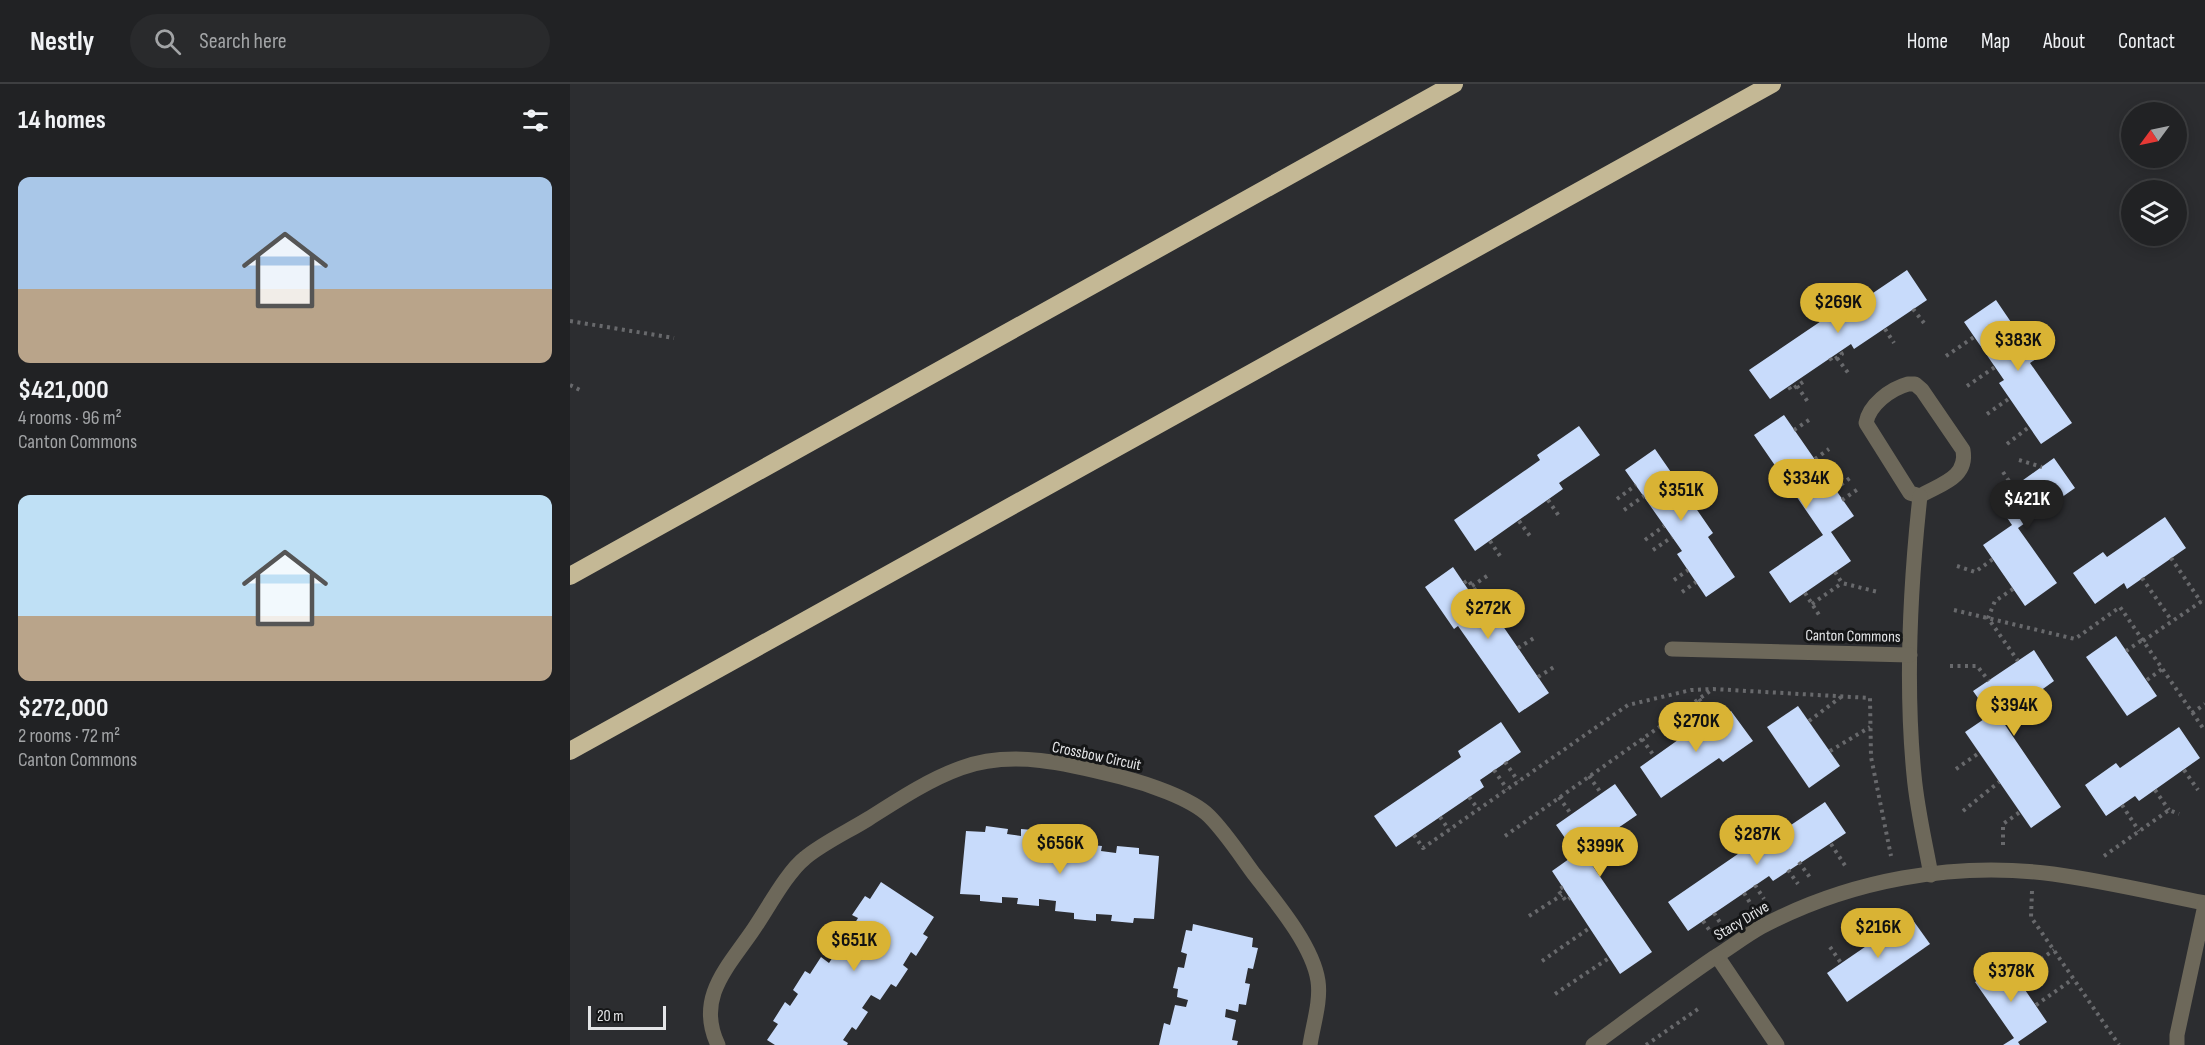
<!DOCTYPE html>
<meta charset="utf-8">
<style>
body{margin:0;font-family:"Sofia Sans Condensed",sans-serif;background:#292a2c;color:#f1f3f6;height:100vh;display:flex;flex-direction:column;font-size:22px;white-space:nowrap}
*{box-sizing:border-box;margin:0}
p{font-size:20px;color:#a2a4a6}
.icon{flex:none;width:33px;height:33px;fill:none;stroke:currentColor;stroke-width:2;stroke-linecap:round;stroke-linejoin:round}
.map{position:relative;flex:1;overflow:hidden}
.sheet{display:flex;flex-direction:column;background:#212224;width:570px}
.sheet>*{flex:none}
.needle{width:39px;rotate:237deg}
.fabs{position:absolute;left:1551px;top:18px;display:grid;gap:12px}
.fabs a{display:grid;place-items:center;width:66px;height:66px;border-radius:50%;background:#212224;box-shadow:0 3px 15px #0003,0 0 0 2px #3e3f41;font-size:30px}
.scale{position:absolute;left:18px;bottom:15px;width:78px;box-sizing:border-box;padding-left:6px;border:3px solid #e4e5e7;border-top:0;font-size:16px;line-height:21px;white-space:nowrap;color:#e4e5e7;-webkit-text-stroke:4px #151617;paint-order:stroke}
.price{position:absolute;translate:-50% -51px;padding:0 14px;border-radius:21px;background:#d9b334;color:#111;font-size:20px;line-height:39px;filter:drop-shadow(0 2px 3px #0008)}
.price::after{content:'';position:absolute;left:50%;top:36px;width:18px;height:14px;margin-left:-9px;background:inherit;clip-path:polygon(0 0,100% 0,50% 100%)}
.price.on{background:#222;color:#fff}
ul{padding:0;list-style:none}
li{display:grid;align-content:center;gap:12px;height:318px;padding:0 18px}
li span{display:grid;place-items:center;height:186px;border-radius:12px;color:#555}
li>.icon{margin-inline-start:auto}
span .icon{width:108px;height:108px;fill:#fffc;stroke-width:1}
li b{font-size:26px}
h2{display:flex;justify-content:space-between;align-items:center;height:72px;padding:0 18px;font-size:26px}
header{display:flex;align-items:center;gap:36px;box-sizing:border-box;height:84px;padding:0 30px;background:#212224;border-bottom:2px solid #3e3f41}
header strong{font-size:28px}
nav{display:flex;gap:33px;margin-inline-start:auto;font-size:21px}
.search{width:420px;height:54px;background:#292a2c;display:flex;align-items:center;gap:15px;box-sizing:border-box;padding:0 21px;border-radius:33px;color:#a2a4a6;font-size:22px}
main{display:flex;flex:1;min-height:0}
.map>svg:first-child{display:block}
</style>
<header>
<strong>Nestly</strong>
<div class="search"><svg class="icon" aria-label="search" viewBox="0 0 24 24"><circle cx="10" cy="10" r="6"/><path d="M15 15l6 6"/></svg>Search here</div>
<nav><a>Home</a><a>Map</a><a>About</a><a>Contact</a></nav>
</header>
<main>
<section class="sheet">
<h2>14 homes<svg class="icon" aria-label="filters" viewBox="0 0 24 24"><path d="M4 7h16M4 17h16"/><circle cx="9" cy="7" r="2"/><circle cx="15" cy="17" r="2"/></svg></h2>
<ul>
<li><span style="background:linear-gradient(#a9c7e8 60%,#b9a48a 0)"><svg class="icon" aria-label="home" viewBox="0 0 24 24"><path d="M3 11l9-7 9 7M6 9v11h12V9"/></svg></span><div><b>$421,000</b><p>4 rooms · 96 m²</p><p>Canton Commons</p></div></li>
<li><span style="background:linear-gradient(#bfe0f5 65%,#b9a48a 0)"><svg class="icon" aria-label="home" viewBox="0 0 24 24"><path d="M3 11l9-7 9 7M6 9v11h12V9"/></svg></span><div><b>$272,000</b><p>2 rooms · 72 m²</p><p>Canton Commons</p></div></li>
</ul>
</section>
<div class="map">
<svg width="1635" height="961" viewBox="0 0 1635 961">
<rect width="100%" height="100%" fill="#2c2d30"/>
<g fill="#c8dbfb">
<path d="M1337,186L1357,216L1284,265L1281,260L1200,315L1179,286L1263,229L1266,234Z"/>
<path d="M1426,216L1466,275L1460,279L1502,339L1471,360L1429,299L1434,296L1394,238Z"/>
<path d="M1214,331L1284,432L1261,448L1281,477L1220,519L1199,488L1253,451L1184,351Z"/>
<path d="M1009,342L1030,371L989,399L993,405L905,467L884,436L970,376L967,371Z"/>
<path d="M1085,365L1143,449L1138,453L1165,493L1136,513L1107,470L1112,467L1055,386Z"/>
<path d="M1484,374L1505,404L1448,444L1487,499L1455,522L1413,461L1442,441L1425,416Z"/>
<path d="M1595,433L1616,464L1557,505L1554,499L1525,520L1503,489L1533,468L1537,473Z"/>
<path d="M883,483L910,523L917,519L979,609L949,629L888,542L884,545L855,503Z"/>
<path d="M1546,552L1587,612L1557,632L1516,573Z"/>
<path d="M1464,566L1484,597L1431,635L1491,723L1461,744L1395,648L1420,631L1403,607Z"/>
<path d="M1228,622L1270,682L1239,704L1197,643Z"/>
<path d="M1161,627L1183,657L1153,678L1149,674L1091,714L1070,683L1129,641L1133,647Z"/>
<path d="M931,638L951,668L910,696L914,703L826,763L804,732L891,673L888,667Z"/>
<path d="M1609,643L1630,674L1569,717L1565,712L1536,732L1515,701L1546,679L1550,684Z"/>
<path d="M1045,700L1067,731L1013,768L1082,868L1050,890L982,787L1006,770L986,741Z"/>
<path d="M1255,718L1276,749L1203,797L1199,792L1118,847L1098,818L1181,761L1184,766Z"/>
<path d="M416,742L438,745L437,750L451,752V745L474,747V753L494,754L493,764L509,766L510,760L532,762L531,767L546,769L547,762L569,764V770L589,772L584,835L564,834L563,839L541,837L542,831L526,830V837L504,835V829L485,827L486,817L469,815V822L447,820L448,814L432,813V819L410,817V811L390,810L396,747L415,748Z"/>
<path d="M311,798L364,833L353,850L358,853L346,872L341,868L333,881L338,885L326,903L321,900L310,916L301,911L292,924L298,928L286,946L282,943L273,956L278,959L277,961H205L197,956L208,940L203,937L215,918L220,922L228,910L223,906L235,887L240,890L251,873L259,879L268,865L263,862L275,844L280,847L288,834L282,831L295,812L300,815Z"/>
<path d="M1340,832L1360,860L1277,918L1257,889Z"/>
<path d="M623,840L683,854L682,863L688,864L683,885L678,884L675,899L680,900L676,921L669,920L668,928L656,925L655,933L666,936L662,956L668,957L667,961H589L594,939L600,941L605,921L616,923L618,916L607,913L608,905L603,904L608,883L614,884L617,870L611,868L616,846L622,847Z"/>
<path d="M1436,878L1477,938L1448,958L1450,961H1433L1444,954L1405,898Z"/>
</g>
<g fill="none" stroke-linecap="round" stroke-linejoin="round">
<g stroke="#68696c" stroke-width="4" stroke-dasharray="3 4.5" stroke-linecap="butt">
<path d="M1343,225L1354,239"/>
<path d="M0,237L104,254"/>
<path d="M1315,245L1324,259"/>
<path d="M1376,272L1404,253"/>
<path d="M1260,274L1262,277L1272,270L1270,267"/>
<path d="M1267,274L1279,290"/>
<path d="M0,301L10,306"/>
<path d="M1227,302L1238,318"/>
<path d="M1397,302L1425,283"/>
<path d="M1219,303L1221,306L1233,298L1231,295"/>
<path d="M1417,330L1440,314"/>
<path d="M1224,346L1239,336"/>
<path d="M1437,360L1459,343"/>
<path d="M1245,375L1259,365"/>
<path d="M1449,376L1472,383"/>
<path d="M1433,388L1443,403"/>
<path d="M1265,405L1280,394"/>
<path d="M1047,415L1066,401"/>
<path d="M978,416L989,432"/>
<path d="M1272,416L1288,405"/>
<path d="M1054,426L1074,412"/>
<path d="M949,437L960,452"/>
<path d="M1075,456L1094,442"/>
<path d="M920,457L930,472"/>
<path d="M1083,466L1102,453"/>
<path d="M1601,474L1631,518"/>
<path d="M1387,482L1405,488L1423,475"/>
<path d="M1265,488L1272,499L1308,508"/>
<path d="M1572,494L1602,537"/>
<path d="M1104,496L1118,486"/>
<path d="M894,499L898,496L906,507L902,510"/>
<path d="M902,502L920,490"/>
<path d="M1443,505L1425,517L1418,534L1448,577"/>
<path d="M1112,508L1126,498"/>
<path d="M1235,509L1251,534"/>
<path d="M1242,520L1272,499"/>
<path d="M1384,526L1505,555L1550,523L1635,647"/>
<path d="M928,534L943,524"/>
<path d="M1573,557L1635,515"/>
<path d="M948,564L964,554"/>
<path d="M1556,567L1572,556"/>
<path d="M1380,582H1407L1419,597"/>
<path d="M968,593L984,583"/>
<path d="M1577,596L1592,585"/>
<path d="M1129,615L1146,637"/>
<path d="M1622,629L1635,620"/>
<path d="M1101,635L1114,652"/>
<path d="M1239,637L1271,613"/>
<path d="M1072,655L1084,672"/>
<path d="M1260,667L1300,643"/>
<path d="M935,678L948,697"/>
<path d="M1386,685L1409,669"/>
<path d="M924,686L937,705"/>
<path d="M1614,686L1628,706"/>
<path d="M1019,692L1031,709"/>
<path d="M1585,706L1599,726"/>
<path d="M899,713L908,725"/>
<path d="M989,713L1001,730"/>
<path d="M1552,721L1569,747"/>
<path d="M1393,727L1429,698"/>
<path d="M870,733L879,746"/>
<path d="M844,751L853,764L1058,621L1121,606L1143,605L1300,614L1301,673L1321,772"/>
<path d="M935,752L1143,605"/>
<path d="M1261,760L1276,783"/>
<path d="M1433,761V740L1450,728"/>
<path d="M1534,772L1599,726L1609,730"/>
<path d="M1229,778L1241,795"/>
<path d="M1218,786L1228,800"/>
<path d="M1185,801L1194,815"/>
<path d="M993,803L988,806L996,817L1000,814"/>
<path d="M1462,807L1461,833L1549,961"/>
<path d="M1174,809L1182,822"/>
<path d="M1313,828L1323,843"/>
<path d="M1144,829L1151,840"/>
<path d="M959,832L992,811"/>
<path d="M1301,836L1312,851"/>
<path d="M1133,837L1140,847"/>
<path d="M1260,863L1271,879"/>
<path d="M972,877L1018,845"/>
<path d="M1446,892L1484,866"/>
<path d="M985,910L1039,874"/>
<path d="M1466,921L1503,895"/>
<path d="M1076,961L1131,923"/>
</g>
<path stroke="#6d685a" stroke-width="15" d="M1338,300H1345L1352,306L1393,366C1398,394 1370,400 1350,412L1340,409L1296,339C1299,321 1320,305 1338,300Z"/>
<g stroke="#6d685a" stroke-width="15">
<path d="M1350,412C1340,504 1335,599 1344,691C1347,725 1355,758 1361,791"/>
<path d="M1102,565L1340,571"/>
<path d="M1147,872L1207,961"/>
<path d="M148,961C126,915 156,885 181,849C196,828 216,789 235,774C253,759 277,748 298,735C328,716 358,696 391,684C442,665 500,680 551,693C575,699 621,714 639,732C656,749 670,771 684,790C706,818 743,862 748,897C751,917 743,941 740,961"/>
<path d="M1023,961C1064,931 1104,901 1145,873C1161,863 1175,852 1191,843C1279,796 1384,777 1483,790C1534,797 1585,809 1635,819"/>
<path d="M1607,961V951L1635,821"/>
</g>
<g stroke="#c4b895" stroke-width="18">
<path d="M0,492L884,0"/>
<path d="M0,667L1202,0"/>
</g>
</g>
<g text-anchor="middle" stroke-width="6" stroke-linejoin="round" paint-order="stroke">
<g font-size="16" fill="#e4e5e7" stroke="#151617">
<text transform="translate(1283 551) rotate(1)" y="6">Canton Commons</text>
<text transform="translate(527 671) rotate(12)" y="6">Crossbow Circuit</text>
<text transform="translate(1171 836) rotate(-31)" y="6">Stacy Drive</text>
</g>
</g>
</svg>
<div class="fabs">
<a><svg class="needle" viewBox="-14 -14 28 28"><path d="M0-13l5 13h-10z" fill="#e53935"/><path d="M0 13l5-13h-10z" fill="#a2a4a6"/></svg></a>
<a><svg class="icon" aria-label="layers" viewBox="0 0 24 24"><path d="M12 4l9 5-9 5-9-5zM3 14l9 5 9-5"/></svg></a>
</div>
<div class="scale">20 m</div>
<b class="price" style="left:1268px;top:250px">$269K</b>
<b class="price" style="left:1448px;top:288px">$383K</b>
<b class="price" style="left:1236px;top:426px">$334K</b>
<b class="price" style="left:1111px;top:438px">$351K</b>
<b class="price on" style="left:1457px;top:447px">$421K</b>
<b class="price" style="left:918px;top:556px">$272K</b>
<b class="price" style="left:1444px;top:653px">$394K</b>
<b class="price" style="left:1126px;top:669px">$270K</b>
<b class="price" style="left:1187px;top:782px">$287K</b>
<b class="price" style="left:490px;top:791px">$656K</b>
<b class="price" style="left:1030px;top:794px">$399K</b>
<b class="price" style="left:1308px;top:875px">$216K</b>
<b class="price" style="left:284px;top:888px">$651K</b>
<b class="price" style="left:1441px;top:919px">$378K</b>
</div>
</main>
